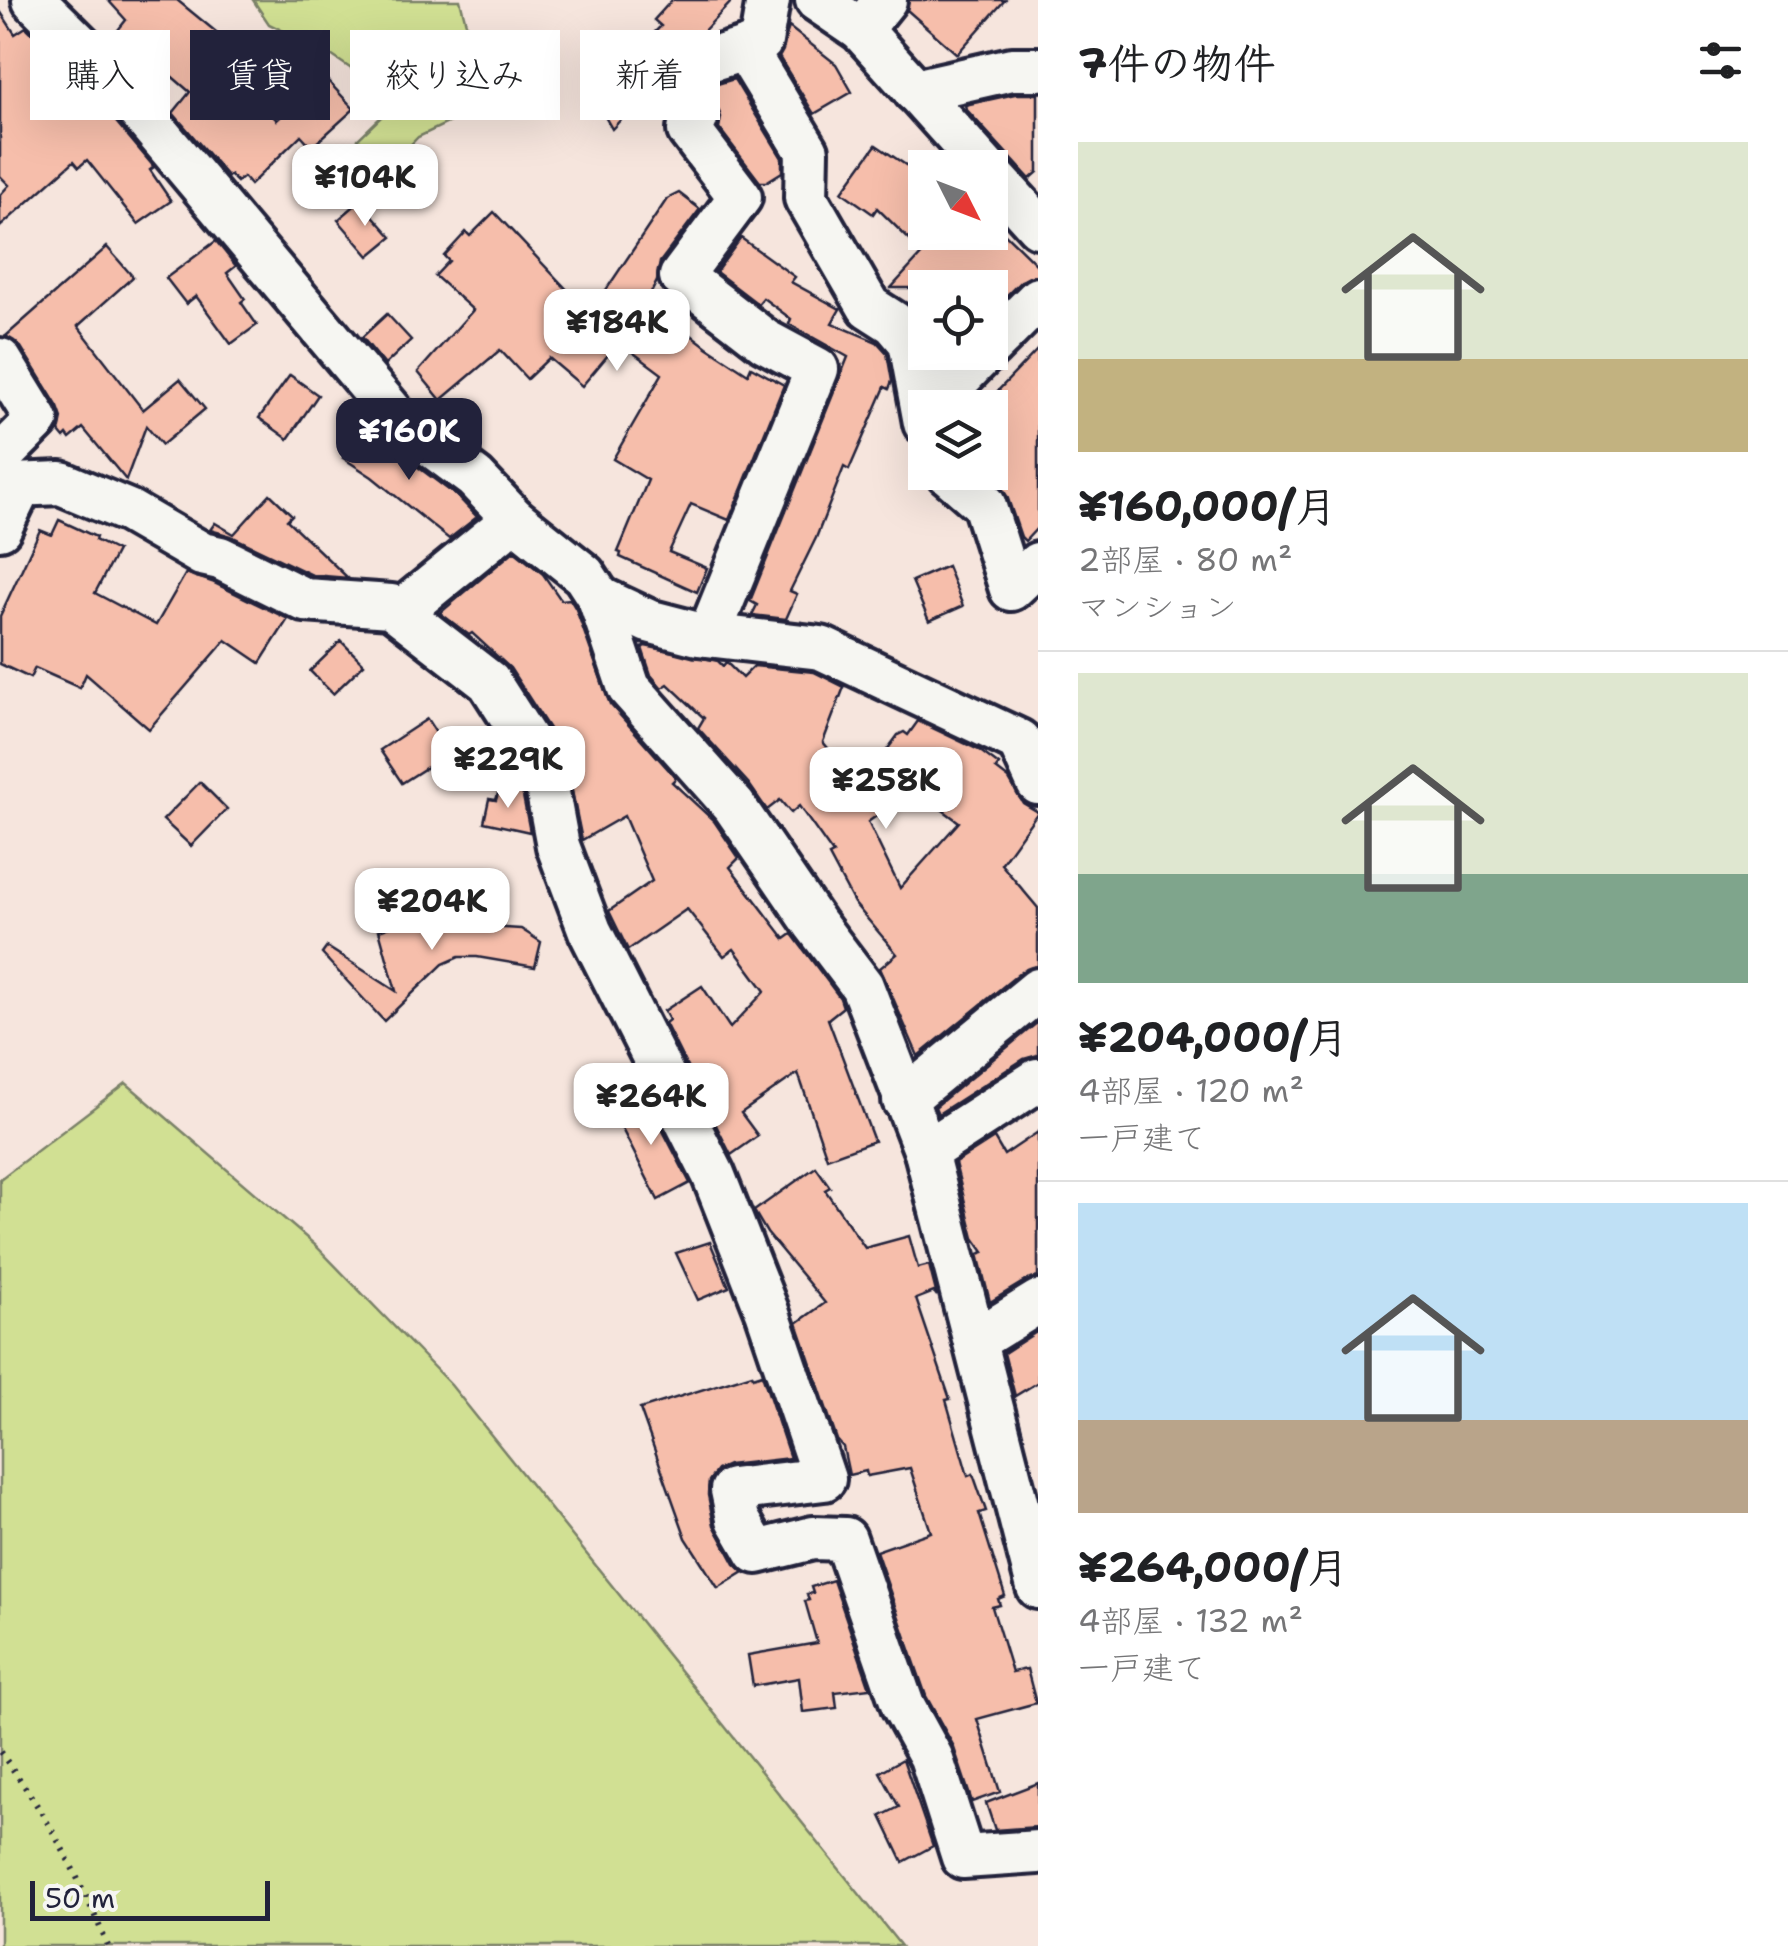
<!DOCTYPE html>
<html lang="ja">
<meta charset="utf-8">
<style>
body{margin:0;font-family:"Shantell Sans","Klee One",sans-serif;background:#f2f2f2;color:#202124;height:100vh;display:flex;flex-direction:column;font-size:38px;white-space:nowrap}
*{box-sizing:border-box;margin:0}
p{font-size:32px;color:#757577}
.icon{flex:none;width:55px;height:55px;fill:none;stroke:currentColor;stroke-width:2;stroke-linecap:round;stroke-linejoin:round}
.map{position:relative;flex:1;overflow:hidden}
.side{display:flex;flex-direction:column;background:#fff;width:750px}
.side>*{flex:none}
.banner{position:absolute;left:30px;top:30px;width:858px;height:90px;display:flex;gap:20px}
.needle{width:65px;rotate:132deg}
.tools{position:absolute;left:908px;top:150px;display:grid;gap:20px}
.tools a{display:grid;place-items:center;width:100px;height:100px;border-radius:0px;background:#fff;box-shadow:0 10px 40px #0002;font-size:50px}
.scale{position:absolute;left:30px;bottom:25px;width:240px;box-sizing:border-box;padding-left:10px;border:5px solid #22223b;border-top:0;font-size:28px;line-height:35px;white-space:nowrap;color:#22223b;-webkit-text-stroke:8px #f6f6f2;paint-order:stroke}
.price{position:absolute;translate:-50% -85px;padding:0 22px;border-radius:20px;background:#fff;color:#222;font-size:32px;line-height:65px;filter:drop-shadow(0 2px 5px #0008)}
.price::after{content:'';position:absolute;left:50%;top:60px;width:30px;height:22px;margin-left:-15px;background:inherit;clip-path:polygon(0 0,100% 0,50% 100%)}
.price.current{background:#22223b;color:#fff}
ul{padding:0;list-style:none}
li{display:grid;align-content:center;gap:20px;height:530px;padding:0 40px}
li+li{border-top:2px solid #e0e0e0}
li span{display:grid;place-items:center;height:310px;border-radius:0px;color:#555}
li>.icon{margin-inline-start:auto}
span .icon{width:180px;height:180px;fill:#fffc;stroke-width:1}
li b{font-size:42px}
h2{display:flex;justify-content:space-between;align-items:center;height:120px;padding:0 40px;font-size:42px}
.chip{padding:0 35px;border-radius:0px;background:#fff;box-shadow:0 10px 40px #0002;font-size:35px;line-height:90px}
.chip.current{background:#22223b;color:#fff}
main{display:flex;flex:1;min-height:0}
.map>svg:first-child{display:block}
</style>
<main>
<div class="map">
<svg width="1038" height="1946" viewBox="0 0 1038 1946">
<rect width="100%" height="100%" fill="#f6e5dd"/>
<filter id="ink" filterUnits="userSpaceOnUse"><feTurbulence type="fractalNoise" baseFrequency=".01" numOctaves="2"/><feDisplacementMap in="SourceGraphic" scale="20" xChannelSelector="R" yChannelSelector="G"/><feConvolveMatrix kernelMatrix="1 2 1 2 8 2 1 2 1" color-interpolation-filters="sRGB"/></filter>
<g filter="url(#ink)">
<g fill="#d1e093" stroke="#7a8167" stroke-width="2.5">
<path d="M253,0H460L467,27L504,45L510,53L511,66L492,102L418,137L397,159L372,175L354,176L358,139L381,117L375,85L325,51L269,24Z"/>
<path d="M126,1083L315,1245L451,1385L901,1946H0V1179Z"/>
</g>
<g fill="#f6beab" stroke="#22223b" stroke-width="2.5" fill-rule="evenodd">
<path d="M108,0H177L221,36L209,50L247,83L243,88L277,120L309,90L312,93L327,80L354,109L312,147L301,135L250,185L243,177L237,182L230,175L228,177L173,113L190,92L118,30L126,20Z"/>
<path d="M672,0H733L698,37L665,48L655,32L661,26L654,20Z"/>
<path d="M909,0H1005L957,54L907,10Z"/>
<path d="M0,11L15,34L26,27L85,85L154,167L150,170L171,201L138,224L87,160L79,167L74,161L0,227V195L9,185L0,176Z"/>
<path d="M789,27L836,64L852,92L814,114L779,57Z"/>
<path d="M622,63L641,98L612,129L587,85Z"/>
<path d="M734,79L782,158V172L766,182H760L719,128L721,117L717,106L704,88Z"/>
<path d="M1015,94H1038V172L1030,179L966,109L965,105Z"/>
<path d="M876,145L925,178V232H993L998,227L1038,266V275L1021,281L990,312V288H891L923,253L877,208L873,214L842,192Z"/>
<path d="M679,193L700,209L660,262L657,281L647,301L707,347L748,374L751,367L784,385L729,520L691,504L669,552L707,568L697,592L620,557L621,553L618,552L648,480L613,459L662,374L619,342L582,386L549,358L527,379L500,350L441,400L418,372L473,310L435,276L449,261L444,256L466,232L470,236L494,212L590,314L667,199Z"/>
<path d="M360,201L392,237L369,256L338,220Z"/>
<path d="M741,238L795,277L791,282L840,309L832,323L877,342L887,353L892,381L889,389L885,387L849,470L844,467L816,538L790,591L797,594L786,619L752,615L757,605L750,601L848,357L789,324L791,319L763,298L758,304L716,272Z"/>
<path d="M216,241L236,266L227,273L245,299L241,302L257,325L231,344L196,296L186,304L166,278Z"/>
<path d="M107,247L133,277L78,326L143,410L180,379L205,409L162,445L146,426L126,480L83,428L70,439L67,435L64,438L59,432L62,418L58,407L21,347L6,336Z"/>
<path d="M387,314L411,340L385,365L362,337Z"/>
<path d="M1038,349V527L1025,541L1021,537L1007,496L986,472H990V399Z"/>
<path d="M290,375L318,395L288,439L259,418Z"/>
<path d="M368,423L386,443L458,497L477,517L449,539L372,477L343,458Z"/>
<path d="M270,494L292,515L287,520L348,578L312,575L231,536L210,530L215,523L234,534Z"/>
<path d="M59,520L96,537L95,540L117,551L95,593L156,625L186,573L212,582L288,619L260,663L226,640L149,729L86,674L80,688L35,668L30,678L0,664V616L40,530L52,535Z"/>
<path d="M514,551L543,574L561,600L570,599L576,609L610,704L676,778L672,782L714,821L739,858L730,867L785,939L792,934L840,998L843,1007L828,1019L874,1141L827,1158L798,1073L741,1113L758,1136L731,1155L665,1023L669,1020L664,1011L702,986L730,1028L765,991L734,949L724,956L687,909L628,950L609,911L652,881L624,816L582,840L564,752L510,668L472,633L469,635L440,613Z"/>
<path d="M947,566L963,606L929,621L912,581Z"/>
<path d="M341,641L364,664L333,694L310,671Z"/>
<path d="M645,646L718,661L723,666L726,662L742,678L754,666L814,672L844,687L823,742L860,787L898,735L904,732L908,735L918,721L979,750L999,765L996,769L1009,779L1023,803L1038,812L1001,864L1038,908V966L1022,971L918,1056L880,968L897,954L854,903L829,856L833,854L799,806L791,813L780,800L767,810L749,784L698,728L704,718L668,684L662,688L651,675L642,648ZM907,789L912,792L914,789L959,822L900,888L868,822L899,800Z"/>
<path d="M427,719L449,753L402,783L380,750Z"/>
<path d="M200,782L227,809L191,846L163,820Z"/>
<path d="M513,789L522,791L530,832L484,822L489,799L496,800L499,790L512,793Z"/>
<path d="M431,908L433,914L489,915V927L521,929L541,942L535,967L477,957H459L443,964L384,1021L322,954L327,947L396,991L379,930L393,925L391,919Z"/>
<path d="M1038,1022V1055L1024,1059L938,1114L935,1107Z"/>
<path d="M637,1096L643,1108L649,1104L690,1183L658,1200L612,1109Z"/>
<path d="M1038,1132V1277L1025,1281L990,1302L978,1254L984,1252L974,1238L955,1163L994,1138L1004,1155Z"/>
<path d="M816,1167L830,1187L825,1190L865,1248L909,1236L918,1268L929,1265L937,1296L934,1292L916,1299L950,1399L946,1400L968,1476L973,1474L986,1511L979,1513L1005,1596L998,1599L1000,1605L992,1607L1012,1672L1027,1669L1036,1703L977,1719L1000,1792L972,1802L953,1745L926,1696L876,1551L931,1532L910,1468L867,1476L866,1471L849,1475L843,1447L837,1440L797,1323L825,1303L767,1233L754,1211Z"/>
<path d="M710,1242L729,1287L698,1300L676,1253Z"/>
<path d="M1038,1331V1382L1015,1396L1004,1353Z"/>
<path d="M752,1374L753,1377L762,1374L790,1458L728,1465L717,1470L709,1481L708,1495L714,1525L735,1564L744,1572L718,1588L686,1538L640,1409Z"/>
<path d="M833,1580L870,1688L835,1692L837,1708L803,1712L799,1678L753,1686L748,1655L817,1643L805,1601L809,1600L807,1594L813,1593L811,1587Z"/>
<path d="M903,1759L933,1846L903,1862L881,1816L899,1807L880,1772Z"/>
<path d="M1038,1783V1827L995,1830L986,1803Z"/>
</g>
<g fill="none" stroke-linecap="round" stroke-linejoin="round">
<defs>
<g id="minor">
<path d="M34,0L103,68L401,423L475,478L514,519L584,575L599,598L629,688L734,806L815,924L862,986L926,1152L1038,1587"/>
<path d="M768,0L761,41L745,49L807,151L806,198L869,307L894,323L910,342L925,423"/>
<path d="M817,0L861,30L985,168"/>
<path d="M861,30L885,0"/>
<path d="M915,91L1012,69H1038"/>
<path d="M990,173L1038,226"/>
<path d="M990,347L1038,299"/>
<path d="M0,360L37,420L0,457"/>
<path d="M930,408L985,352"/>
<path d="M947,472L984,504L1011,589L1038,564"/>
<path d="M0,481L15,485L61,483L128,511L202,554L220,558L305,600L391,606L489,682L543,766L558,846L590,931L713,1174L767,1311L824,1479L732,1490L738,1519L757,1552L813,1538L845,1539L903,1706L931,1757L963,1857L1038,1852"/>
<path d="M0,528L21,485"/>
<path d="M599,598L648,621L698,634L821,648L1019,741L1038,783"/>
<path d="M400,612L514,519"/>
<path d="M709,635L817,369L765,341L681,276L740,197L689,130L696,119L664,74L745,49"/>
<path d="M904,1100L1038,990"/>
<path d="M926,1152L1038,1080"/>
<path d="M975,1341L1038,1302"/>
</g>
</defs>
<use href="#minor" stroke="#22223b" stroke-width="50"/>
<path stroke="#22223b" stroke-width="6" stroke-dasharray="2.5 8" stroke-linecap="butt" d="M0,1752C49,1817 76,1871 108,1946"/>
<use href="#minor" stroke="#f6f6f2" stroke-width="42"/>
</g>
</g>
</svg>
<div class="tools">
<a><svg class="needle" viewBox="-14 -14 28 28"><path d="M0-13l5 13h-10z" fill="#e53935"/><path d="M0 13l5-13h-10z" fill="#757577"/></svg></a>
<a><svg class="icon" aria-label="locate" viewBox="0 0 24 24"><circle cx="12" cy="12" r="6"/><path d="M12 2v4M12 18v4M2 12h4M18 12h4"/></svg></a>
<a><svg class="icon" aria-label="layers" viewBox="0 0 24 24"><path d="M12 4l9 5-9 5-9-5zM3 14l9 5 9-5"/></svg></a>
</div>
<div class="scale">50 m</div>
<b class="price" style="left:365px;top:229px">¥104K</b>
<b class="price" style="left:617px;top:374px">¥184K</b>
<b class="price current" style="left:409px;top:483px">¥160K</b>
<b class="price" style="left:508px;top:811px">¥229K</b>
<b class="price" style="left:886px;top:832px">¥258K</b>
<b class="price" style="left:432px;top:953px">¥204K</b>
<b class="price" style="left:651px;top:1148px">¥264K</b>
<div class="banner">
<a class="chip">購入</a>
<a class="chip current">賃貸</a>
<a class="chip">絞り込み</a>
<a class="chip">新着</a>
</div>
</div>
<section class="side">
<h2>7件の物件<svg class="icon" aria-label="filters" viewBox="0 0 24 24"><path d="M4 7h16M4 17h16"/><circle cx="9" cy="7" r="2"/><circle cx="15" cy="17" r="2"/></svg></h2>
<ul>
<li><span style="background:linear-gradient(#dfe7d0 70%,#c2b280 0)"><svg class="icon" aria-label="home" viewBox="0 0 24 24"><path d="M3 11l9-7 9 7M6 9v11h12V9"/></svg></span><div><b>¥160,000/月</b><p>2部屋 · 80 m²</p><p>マンション</p></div></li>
<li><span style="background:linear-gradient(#dfe7d0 65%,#7fa58c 0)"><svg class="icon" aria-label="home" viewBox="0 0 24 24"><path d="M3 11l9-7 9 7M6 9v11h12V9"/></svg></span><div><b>¥204,000/月</b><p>4部屋 · 120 m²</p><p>一戸建て</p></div></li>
<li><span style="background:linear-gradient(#bfe0f5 70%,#b9a48a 0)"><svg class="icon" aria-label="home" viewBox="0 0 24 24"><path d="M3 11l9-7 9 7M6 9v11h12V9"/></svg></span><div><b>¥264,000/月</b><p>4部屋 · 132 m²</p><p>一戸建て</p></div></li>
</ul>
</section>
</main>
